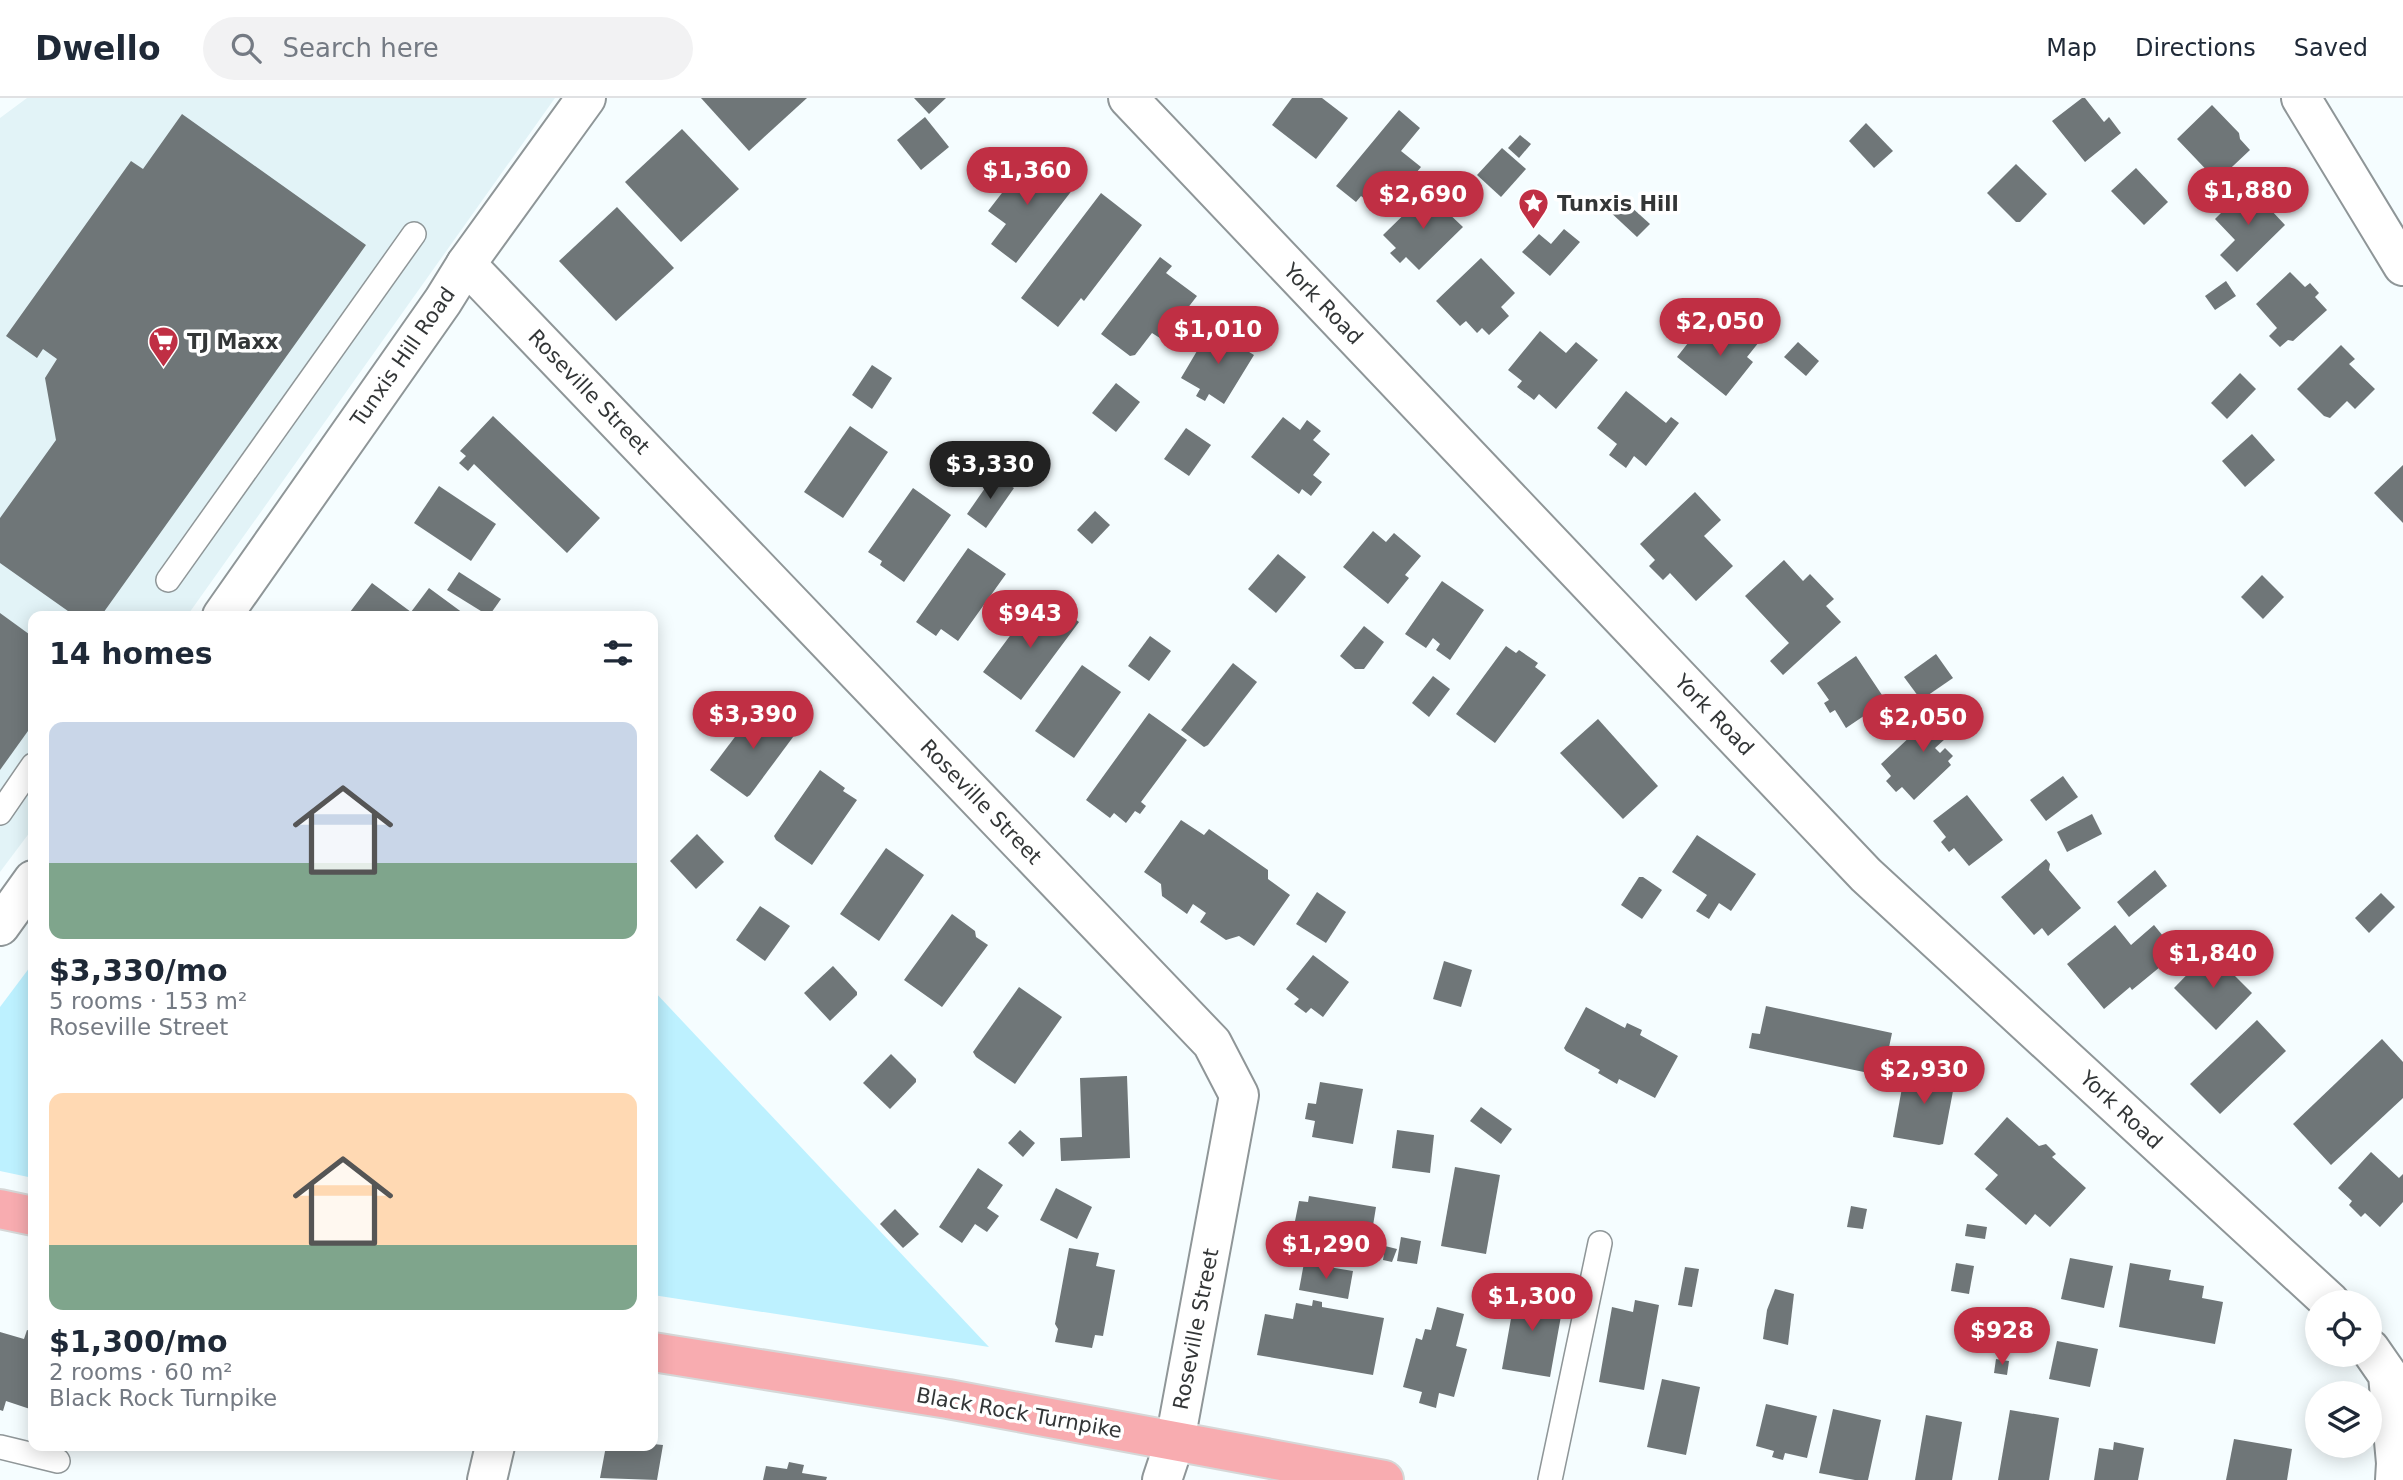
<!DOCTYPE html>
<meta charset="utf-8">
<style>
body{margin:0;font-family:"DejaVu Sans",sans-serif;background:#f2f2f3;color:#1f2937;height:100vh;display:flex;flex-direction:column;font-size:26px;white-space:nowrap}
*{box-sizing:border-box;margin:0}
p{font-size:23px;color:#747a83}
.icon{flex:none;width:38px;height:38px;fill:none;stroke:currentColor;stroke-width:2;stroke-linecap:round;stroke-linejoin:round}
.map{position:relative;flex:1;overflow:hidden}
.sheet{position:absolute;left:28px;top:513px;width:630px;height:840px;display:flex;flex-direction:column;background:#fff;border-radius:14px;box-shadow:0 4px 18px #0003}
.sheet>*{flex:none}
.fabs{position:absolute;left:2305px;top:1192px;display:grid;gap:14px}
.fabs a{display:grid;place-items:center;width:77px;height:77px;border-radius:50%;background:#fff;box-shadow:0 4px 18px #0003;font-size:35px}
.price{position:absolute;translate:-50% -60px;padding:0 16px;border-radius:24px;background:#c02f44;color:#fff;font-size:23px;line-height:46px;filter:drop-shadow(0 2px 4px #0008)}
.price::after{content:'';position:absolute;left:50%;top:42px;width:21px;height:16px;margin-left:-10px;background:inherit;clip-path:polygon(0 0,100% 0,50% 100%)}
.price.active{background:#222;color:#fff}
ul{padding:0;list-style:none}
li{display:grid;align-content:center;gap:14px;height:371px;padding:0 21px}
li span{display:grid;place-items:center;height:217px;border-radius:14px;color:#555}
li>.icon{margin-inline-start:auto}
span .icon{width:126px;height:126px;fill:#fffc;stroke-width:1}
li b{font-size:30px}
h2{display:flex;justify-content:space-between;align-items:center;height:84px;padding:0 21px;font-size:30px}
header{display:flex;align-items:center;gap:42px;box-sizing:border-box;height:98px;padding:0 35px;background:#fff;border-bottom:2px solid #e0e1e3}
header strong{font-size:33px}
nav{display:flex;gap:38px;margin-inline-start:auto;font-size:24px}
.search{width:490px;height:63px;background:#f2f2f3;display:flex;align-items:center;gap:18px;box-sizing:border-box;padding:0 24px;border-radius:38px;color:#747a83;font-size:26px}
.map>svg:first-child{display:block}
</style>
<header>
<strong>Dwello</strong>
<div class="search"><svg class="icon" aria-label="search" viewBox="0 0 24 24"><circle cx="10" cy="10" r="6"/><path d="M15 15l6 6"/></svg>Search here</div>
<nav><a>Map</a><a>Directions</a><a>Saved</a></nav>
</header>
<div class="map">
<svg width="2403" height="1382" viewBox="0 0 2403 1382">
<rect width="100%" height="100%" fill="#f5fdff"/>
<path fill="#e2f3f7" d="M27,0H555L187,518H33V730L0,774V20Z"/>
<g fill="#bdf1ff">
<path d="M33,865V1080L0,1073V909Z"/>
<path d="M653,892L989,1249L653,1197Z"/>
</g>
<g fill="#6f7678">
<path d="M701,0H807L749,53Z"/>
<path d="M914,0H946L929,16Z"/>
<path d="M1292,0H1322L1348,20L1316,61L1272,27Z"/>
<path d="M2082,0H2085L2104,24L2109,19L2121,35L2085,64L2052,23Z"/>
<path d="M2212,7L2239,35L2240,41L2250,52L2217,83L2177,41Z"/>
<path d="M1399,12L1420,30L1401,53L1421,69L1383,115L1361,98L1356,104L1336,88Z"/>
<path d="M182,16L366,147L101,518H75L0,465V420L56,342L45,280L57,261L43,251L37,260L6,238L131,63L143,71Z"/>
<path d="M925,19L949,49L921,72L897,42Z"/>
<path d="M1866,25L1893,53L1874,70L1849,43Z"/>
<path d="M682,31L739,91L681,144L625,84Z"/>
<path d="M1520,37L1531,46L1519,60L1508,50Z"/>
<path d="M1502,50L1526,71L1501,99L1477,77Z"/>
<path d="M1033,55L1048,66L1045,70L1073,91L1016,165L991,146L1006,126L988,113Z"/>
<path d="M2016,66L2047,96L2020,124H2016L1987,95Z"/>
<path d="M2136,70L2168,104L2144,127L2111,93Z"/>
<path d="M2247,89L2263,105L2268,100L2276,108L2271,112L2285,127L2237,174L2220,157L2235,142L2215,121Z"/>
<path d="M1101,95L1142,127L1084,203L1081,200L1058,229L1021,200Z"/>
<path d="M1426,95L1435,104L1441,98L1450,107L1445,112L1463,129L1419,172L1406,159L1400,165L1390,155L1396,150L1383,137Z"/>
<path d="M1619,98L1650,126L1637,139L1607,111Z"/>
<path d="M617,109L674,170L616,223L559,163Z"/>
<path d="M1564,131L1580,144L1550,178L1522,154L1539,136L1551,146Z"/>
<path d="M1160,159L1172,168L1166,175L1197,198L1163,242L1152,235L1135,257L1130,258L1101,236Z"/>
<path d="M1481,160L1515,195L1501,209L1509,218L1489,237L1482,230L1477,235L1466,223L1460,228L1436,203Z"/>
<path d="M2290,174L2305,189L2310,185L2319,195L2315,199L2327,212L2293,243L2288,242L2280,249L2269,238L2277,230L2256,206Z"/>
<path d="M2226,183L2236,198L2215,212L2205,198Z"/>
<path d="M1737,226L1759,244L1747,259L1753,264L1726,298L1677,259L1699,231L1714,243L1725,240Z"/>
<path d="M1210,231L1224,239L1228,233L1245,243L1241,249L1254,257L1224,306L1209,296L1205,303L1196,298L1200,291L1181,280Z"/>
<path d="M1540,233L1566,255L1576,244L1598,262L1556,311L1539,296L1534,302L1517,289L1522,283L1508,272Z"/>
<path d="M1798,244L1819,263L1806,278L1784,259Z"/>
<path d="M2341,247L2355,261L2349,266L2375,291L2355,311L2347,303L2330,320L2324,318L2297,291Z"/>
<path d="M872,267L892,280L872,311L852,297Z"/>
<path d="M2240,275L2256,291L2227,321L2211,305Z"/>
<path d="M1116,285L1140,304L1116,334L1092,315Z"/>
<path d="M1626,293L1666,325L1671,319L1679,325L1646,368L1634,358L1626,370L1609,357L1617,346L1597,330Z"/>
<path d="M493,318L600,420L567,455L474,366L468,373L459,365L466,358L460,353Z"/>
<path d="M1283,319L1300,332L1307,322L1321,333L1313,342L1330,356L1313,377L1322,384L1311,398L1302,391L1299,396L1251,359Z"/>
<path d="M850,328L888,354L843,420L804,394Z"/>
<path d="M1186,330L1211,347L1189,378L1164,361Z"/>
<path d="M2252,336L2275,362L2245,389L2222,363Z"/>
<path d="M2403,367V425L2374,395Z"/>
<path d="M994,377L1014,390L986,430L967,416Z"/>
<path d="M439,388L496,426L471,463L414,425Z"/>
<path d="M913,390L951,417L904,484L880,467L882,463L868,454Z"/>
<path d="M1695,394L1721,422L1704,438L1733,468L1696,503L1670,475L1663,482L1649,468L1655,462L1640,446Z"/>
<path d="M1095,413L1110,427L1092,446L1077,432Z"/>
<path d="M1373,433L1386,444L1394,435L1421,458L1405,477L1409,480L1388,506L1343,469Z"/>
<path d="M968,450L1006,476L958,543L941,531L936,538L916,524Z"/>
<path d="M1278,456L1306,479L1276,515L1248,491Z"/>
<path d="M1784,462L1803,483L1810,476L1834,501L1826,508L1841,524L1783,577L1770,563L1789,545L1745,498Z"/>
<path d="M459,474L501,501L489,518L447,492Z"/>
<path d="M2262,477L2284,499L2263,521L2241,499Z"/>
<path d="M1442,483L1484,512L1450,562L1436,552L1440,546L1433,540L1426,550L1405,536Z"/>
<path d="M372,485L411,514L429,490L467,518H347Z"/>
<path d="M1056,507L1079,524L1021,602L983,574L1030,511L1045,522Z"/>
<path d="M0,515L33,539V626L0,672Z"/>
<path d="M1364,528L1384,544L1364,571H1355L1340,558Z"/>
<path d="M1150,538L1171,553L1149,583L1128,568Z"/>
<path d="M1506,548L1516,555L1519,552L1538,565L1535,569L1546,577L1495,645L1456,616Z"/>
<path d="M1936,556L1953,580L1921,602L1904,579Z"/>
<path d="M1856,558L1886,603L1846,630L1835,612L1830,615L1824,605L1829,602L1817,585Z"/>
<path d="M1233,565L1257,584L1208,647L1204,649L1181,632Z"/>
<path d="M1082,567L1121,594L1074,660L1035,633Z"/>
<path d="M1433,578L1450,591L1429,619L1412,605Z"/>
<path d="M1946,605L1964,624L1935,650L1940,655L1945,650L1953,658L1948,663L1951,667L1914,702L1902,689L1896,694L1886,683L1891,678L1881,666Z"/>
<path d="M759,607L796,635L750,697L747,699L710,672Z"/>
<path d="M1149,615L1187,642L1141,704L1146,708L1140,716L1135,713L1126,725L1114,715L1110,720L1086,702Z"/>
<path d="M1598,621L1658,688L1623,721L1560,655Z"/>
<path d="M820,672L845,690L843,693L857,702L812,767L776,742L774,738Z"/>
<path d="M2063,678L2078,699L2046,723L2030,702Z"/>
<path d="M1967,697L2003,742L1969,768L1954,750L1949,754L1941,744L1946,739L1933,723Z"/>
<path d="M2092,716L2102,736L2067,754L2057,734Z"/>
<path d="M1181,722L1204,737L1209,731L1268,772V781L1290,797L1254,848L1239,838L1226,842L1200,824L1206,815L1193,806L1187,816L1162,798L1161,786L1144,774Z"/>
<path d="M697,736L724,764L696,791L670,763Z"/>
<path d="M1697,737L1756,776L1731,813L1719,805L1709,821L1696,813L1707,797L1672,774Z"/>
<path d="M886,750L924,777L879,843L840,816Z"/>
<path d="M2046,761L2050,766L2049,772L2081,810L2048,838L2042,830L2034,837L2001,799Z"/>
<path d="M2155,772L2167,788L2129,819L2117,804Z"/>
<path d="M1639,779H1643L1662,792L1642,821L1621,807Z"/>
<path d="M1317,794L1346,814L1326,845L1296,826Z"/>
<path d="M2381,795L2395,809L2369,835L2355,820Z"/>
<path d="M760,808L790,828L765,863L736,842Z"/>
<path d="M952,816L975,833L976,839L988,847L942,909L904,882Z"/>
<path d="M2115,827L2131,847L2154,827L2177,855L2132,892L2130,889L2104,911L2067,866Z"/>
<path d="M2210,853L2252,895L2216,932L2174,890Z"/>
<path d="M1313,857L1349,884L1323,919L1311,910L1306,915L1294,906L1299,901L1286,891Z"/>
<path d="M1444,863L1472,872L1461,909L1433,901Z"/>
<path d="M833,868L857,894V897L830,923L804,895Z"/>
<path d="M1019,889L1062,919L1015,986L976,959L973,954Z"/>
<path d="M1766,908L1892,935L1883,978L1749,950L1752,935L1760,936Z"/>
<path d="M1586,909L1625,930L1627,925L1642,932L1640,937L1678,958L1655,1000L1619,981L1617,986L1598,975L1600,972L1566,953L1564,950Z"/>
<path d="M2257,922L2286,953L2220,1016L2190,986Z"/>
<path d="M2382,941L2403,964V1000L2331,1067L2293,1026Z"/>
<path d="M891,956L916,981V984L890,1011L863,985Z"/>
<path d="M1906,968L1956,977L1943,1046L1939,1047L1893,1039Z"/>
<path d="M1127,978L1130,1060L1061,1063L1060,1040L1082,1039L1080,980Z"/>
<path d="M1320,984L1363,991L1353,1046L1312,1039L1315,1023L1305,1021L1308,1005L1316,1006Z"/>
<path d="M1481,1009L1512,1031L1501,1046L1470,1023Z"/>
<path d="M2007,1019L2039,1048L2046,1046L2056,1056L2052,1059L2086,1090L2050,1129L2035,1116L2026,1127L1985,1091L1998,1077L1974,1056Z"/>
<path d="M1020,1032L1035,1045L1023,1059L1008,1045Z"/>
<path d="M1397,1032L1434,1037L1430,1075L1392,1070Z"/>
<path d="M2371,1054L2399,1080L2403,1076V1104L2380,1129L2365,1115L2361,1119L2349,1107L2352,1103L2338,1090Z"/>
<path d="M1455,1069L1500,1077L1486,1156L1441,1148Z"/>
<path d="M978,1070L1003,1087L987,1110L999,1118L987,1134L975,1126L962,1145L939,1129Z"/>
<path d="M1056,1090L1092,1109L1077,1141L1040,1122Z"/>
<path d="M1309,1098L1376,1109L1369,1152L1302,1140L1303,1134L1293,1133L1299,1103L1308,1104Z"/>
<path d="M1851,1108L1867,1111L1863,1131L1847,1129Z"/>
<path d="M895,1111L919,1136L903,1150L880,1126Z"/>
<path d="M1967,1126L1987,1129L1985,1141L1965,1138Z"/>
<path d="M1401,1139L1421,1143L1417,1166L1397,1163Z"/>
<path d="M1385,1148L1397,1151L1392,1164L1383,1162Z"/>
<path d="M1069,1150L1099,1155L1096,1168L1115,1172L1103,1238L1095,1237L1092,1250L1055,1244L1058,1231L1055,1226Z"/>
<path d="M2070,1160L2113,1168L2104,1210L2061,1201Z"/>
<path d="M1304,1165L1353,1173L1348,1201L1299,1192Z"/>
<path d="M1956,1165L1974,1168L1969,1196L1951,1193Z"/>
<path d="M2130,1165L2171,1172L2169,1182L2204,1188L2202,1200L2223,1204L2215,1246L2119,1229Z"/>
<path d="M1685,1169L1699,1171L1692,1209L1678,1207Z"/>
<path d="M1517,1187L1544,1191L1542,1203L1563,1207L1550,1279L1502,1271Z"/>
<path d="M1775,1191L1794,1196L1788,1247L1763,1241L1767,1212Z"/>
<path d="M1313,1202L1322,1204V1209L1384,1220L1373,1277L1257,1257L1265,1216L1293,1221L1296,1205L1312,1208Z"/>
<path d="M1635,1202L1659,1207L1644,1292L1599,1284L1612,1209L1633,1214Z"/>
<path d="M1437,1209L1464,1216L1456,1248L1467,1251L1454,1299L1439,1295L1436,1310L1419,1305L1422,1294L1403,1289L1416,1240L1422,1242L1425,1231L1431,1232Z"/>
<path d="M27,1232L33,1234V1306L30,1311L6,1303L3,1313L0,1312V1234L24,1241Z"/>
<path d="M2057,1243L2098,1251L2090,1289L2049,1281Z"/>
<path d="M1996,1261L2009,1263L2007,1277L1994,1275Z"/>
<path d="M1662,1281L1700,1289L1686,1357L1647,1349Z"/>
<path d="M1766,1306L1817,1318L1807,1360L1785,1355L1783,1362L1772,1359L1774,1353L1756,1348Z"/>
<path d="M1833,1311L1881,1322L1868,1382H1855L1819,1375Z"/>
<path d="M2010,1312L2059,1320L2049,1382H1998Z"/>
<path d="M1926,1317L1962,1324L1952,1382H1915Z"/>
<path d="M2234,1341L2292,1351L2287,1382H2226Z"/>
<path d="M2114,1344L2144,1350L2138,1382H2094L2099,1350L2113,1352Z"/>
<path d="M653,1346L663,1347L657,1382L600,1380L606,1348H653Z"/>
<path d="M390,1348H411L410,1352Z"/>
<path d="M789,1364L804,1367L802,1375L827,1379L826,1382H763L766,1368L787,1371Z"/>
</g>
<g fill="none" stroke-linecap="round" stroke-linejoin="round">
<defs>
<g id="lane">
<path d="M168,482L414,136"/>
<path d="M0,715L33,667"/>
<path d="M0,1349L58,1363"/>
<path d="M1550,1382L1600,1145"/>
</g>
<g id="street">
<path d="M1128,0L1866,777L2330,1204"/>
<path d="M466,166L1212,945L1239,997L1175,1343L1162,1382"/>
<path d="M222,518L443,203L466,166L586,0"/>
<path d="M0,828L33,782"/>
<path d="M2370,1251L2388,1277L2396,1365L2395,1382"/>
<path d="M487,1382L495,1348"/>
</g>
<path id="secondary" d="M2301,0L2403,168"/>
<g id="primary">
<path d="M0,1111L33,1118"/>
<path d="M653,1254L948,1301L1384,1382"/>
</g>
</defs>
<use href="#lane" stroke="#8f9698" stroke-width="26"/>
<use href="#street" stroke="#8f9698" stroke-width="42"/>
<use href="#secondary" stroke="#8f9698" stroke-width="42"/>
<use href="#primary" stroke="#d6d7d7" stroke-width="42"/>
<use href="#lane" stroke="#fff" stroke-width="23"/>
<use href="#street" stroke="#fff" stroke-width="38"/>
<use href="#secondary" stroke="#fff" stroke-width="38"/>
<use href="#primary" stroke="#f8acb0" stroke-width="38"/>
</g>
<defs>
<symbol id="sight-pin" viewBox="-11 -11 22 30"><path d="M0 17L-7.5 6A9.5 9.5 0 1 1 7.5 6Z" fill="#c02f44" stroke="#fff"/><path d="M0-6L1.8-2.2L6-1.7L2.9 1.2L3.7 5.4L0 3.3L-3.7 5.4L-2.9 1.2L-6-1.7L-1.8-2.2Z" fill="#fff"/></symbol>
<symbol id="supermarket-pin" viewBox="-11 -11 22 30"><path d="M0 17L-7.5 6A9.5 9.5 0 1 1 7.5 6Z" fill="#c02f44" stroke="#fff"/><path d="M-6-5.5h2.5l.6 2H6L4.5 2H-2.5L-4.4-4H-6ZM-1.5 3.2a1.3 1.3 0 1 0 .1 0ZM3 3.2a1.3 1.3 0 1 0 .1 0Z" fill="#fff"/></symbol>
</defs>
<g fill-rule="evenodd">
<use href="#sight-pin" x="1516" y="88" width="35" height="47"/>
<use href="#supermarket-pin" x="146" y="226" width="35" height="47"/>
</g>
<g text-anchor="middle" stroke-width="7" stroke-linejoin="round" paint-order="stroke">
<g font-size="21" font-weight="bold" fill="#333637" stroke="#fff" text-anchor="start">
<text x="1557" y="113">Tunxis Hill</text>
<text x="187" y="251">TJ Maxx</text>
</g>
<g font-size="21" fill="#333637" stroke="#fff">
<text transform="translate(1323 206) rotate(46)" y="7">York Road</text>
<text transform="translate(403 259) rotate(-55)" y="7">Tunxis Hill Road</text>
<text transform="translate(589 294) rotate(46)" y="7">Roseville Street</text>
<text transform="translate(1714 617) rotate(46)" y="7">York Road</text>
<text transform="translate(981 704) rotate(46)" y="7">Roseville Street</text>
<text transform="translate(2121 1012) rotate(43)" y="7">York Road</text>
<text transform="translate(1196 1231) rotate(-79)" y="7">Roseville Street</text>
<text transform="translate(1019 1315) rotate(10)" y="7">Black Rock Turnpike</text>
</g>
</g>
</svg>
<div class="fabs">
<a><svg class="icon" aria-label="locate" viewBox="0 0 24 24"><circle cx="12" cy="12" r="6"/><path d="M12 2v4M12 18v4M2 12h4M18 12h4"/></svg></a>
<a><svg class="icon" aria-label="layers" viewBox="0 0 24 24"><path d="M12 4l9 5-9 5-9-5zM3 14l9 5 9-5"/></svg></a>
</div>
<b class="price" style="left:1027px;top:109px">$1,360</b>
<b class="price" style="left:2248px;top:129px">$1,880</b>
<b class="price" style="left:1423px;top:133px">$2,690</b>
<b class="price" style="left:1720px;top:260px">$2,050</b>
<b class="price" style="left:1218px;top:268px">$1,010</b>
<b class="price active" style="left:990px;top:403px">$3,330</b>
<b class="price" style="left:1030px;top:552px">$943</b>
<b class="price" style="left:753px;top:653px">$3,390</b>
<b class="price" style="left:1923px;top:656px">$2,050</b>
<b class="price" style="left:2213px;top:892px">$1,840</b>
<b class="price" style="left:1924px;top:1008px">$2,930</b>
<b class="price" style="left:1326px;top:1183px">$1,290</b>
<b class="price" style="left:1532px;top:1235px">$1,300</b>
<b class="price" style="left:2002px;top:1269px">$928</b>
<section class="sheet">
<h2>14 homes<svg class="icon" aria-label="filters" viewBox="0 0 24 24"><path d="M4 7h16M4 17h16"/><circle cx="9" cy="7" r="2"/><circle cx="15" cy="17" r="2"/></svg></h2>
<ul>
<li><span style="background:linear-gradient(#c9d6e8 65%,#7fa58c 0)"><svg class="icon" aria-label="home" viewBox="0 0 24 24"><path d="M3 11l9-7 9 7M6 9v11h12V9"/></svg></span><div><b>$3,330/mo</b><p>5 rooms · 153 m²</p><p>Roseville Street</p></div></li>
<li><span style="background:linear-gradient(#ffd9b3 70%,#7fa58c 0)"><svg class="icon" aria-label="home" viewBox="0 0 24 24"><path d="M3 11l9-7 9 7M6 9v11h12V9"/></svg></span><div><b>$1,300/mo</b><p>2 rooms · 60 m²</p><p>Black Rock Turnpike</p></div></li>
</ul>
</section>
</div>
